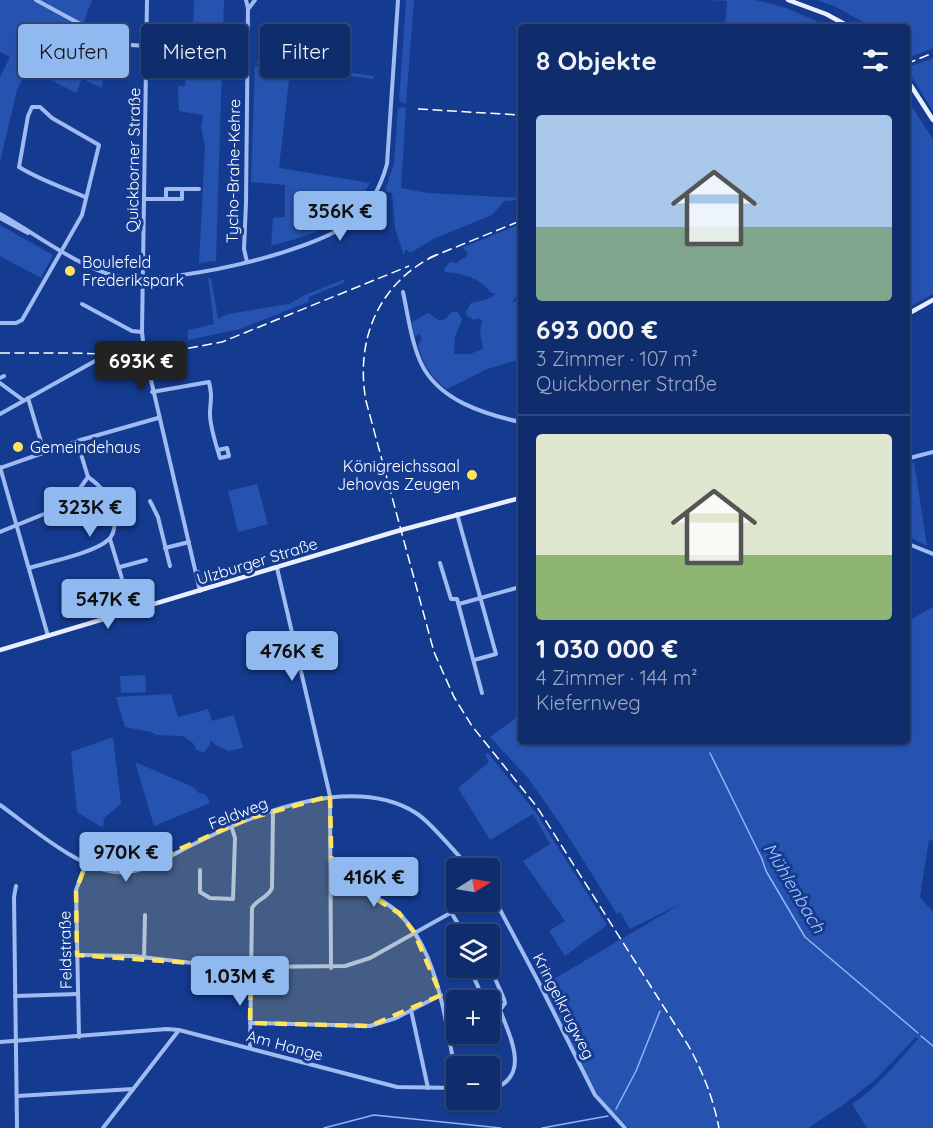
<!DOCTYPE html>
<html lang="de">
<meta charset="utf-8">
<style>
body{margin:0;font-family:Quicksand,sans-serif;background:#1d3874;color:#f1f3f6;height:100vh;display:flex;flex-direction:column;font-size:22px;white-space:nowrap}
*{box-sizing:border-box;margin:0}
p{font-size:20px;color:#9ba7c2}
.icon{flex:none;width:33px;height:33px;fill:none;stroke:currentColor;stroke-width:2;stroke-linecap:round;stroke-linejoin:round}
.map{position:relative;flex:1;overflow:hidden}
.details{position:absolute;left:518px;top:24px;width:392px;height:720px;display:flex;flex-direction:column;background:#0f2c6c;border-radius:6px;box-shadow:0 2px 4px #0004,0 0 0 2px #2f487f}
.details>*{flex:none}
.guide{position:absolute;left:18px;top:24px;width:410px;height:54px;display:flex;gap:12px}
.needle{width:39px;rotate:79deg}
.tools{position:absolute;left:446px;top:858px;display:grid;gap:12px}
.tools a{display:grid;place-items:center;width:54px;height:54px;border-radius:6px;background:#0f2c6c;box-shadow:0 2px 4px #0004,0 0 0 2px #2f487f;font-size:30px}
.price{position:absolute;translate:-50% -51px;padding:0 14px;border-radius:6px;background:#90b9f0;color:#111;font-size:20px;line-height:39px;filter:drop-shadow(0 2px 3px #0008)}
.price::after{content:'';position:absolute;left:50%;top:36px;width:18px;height:14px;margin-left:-9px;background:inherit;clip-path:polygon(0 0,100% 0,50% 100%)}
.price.on{background:#222;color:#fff}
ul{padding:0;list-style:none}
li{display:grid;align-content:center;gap:12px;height:318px;padding:0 18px}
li+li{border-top:2px solid #2f487f}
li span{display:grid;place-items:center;height:186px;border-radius:6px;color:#555}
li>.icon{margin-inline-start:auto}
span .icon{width:108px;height:108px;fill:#fffc;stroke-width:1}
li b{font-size:26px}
h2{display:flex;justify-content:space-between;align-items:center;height:72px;padding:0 18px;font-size:26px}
.chip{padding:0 21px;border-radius:6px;background:#0f2c6c;box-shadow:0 2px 4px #0004,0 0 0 2px #2f487f;font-size:21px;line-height:54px}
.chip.on{background:#90b9f0;color:#111}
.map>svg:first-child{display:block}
</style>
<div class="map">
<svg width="933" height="1128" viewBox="0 0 933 1128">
<rect width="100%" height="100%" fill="#143b90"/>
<g fill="#2653af">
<path d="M0,0H92L81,29V67L98,68L103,73L102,88L82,79L76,93L28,68L17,90L0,162V77L10,57L0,52Z"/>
<path d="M194,0H224L216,261L199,263L205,146L201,127L203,115L179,111L178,86H185L187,51H192Z"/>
<path d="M406,0H414L406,104L399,101Z"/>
<path d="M706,0H756L786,8L830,27H725L727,1Z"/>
<path d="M817,0H933V48L908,58L906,57V27H872L834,6Z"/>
<path d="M933,58V111L906,68Z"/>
<path d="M257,60L374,76V79L257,64Z"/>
<path d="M255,66L290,71L279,168L370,183C366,189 363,197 359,204C340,229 300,237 271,246L273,218L285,217V185L251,182Z"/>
<path d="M906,98L933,139V294L906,309Z"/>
<path d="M403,107L406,108L401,188L428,193L520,198V200L504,201L492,215L433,239L412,252L409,253L408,250H405V254L403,253L395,228L392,193L385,191L394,163L398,109Z"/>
<path d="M520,224V292L511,303L520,299V359L487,369L447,389C431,378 423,363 418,345L422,338L419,334L415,337L412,322L428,313L440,321L447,318L450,313L457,311L462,320L455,337L454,354H470L483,349L480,331L482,321L478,318L474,320L465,314L471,303L485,300L497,294L491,293C479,277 464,274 445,272L444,269L450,262L456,263L467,256V251L462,248Z"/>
<path d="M0,225L53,255L41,278L0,256Z"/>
<path d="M208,278H211L218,319L228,314L289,304L305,295L345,279L343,283L309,297L308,302L240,329L188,340V330L214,324Z"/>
<path d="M914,462L927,546L906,535V464Z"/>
<path d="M257,484L268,524L238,532L228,491Z"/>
<path d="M933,607V841L929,839L920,897L933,912V1128H867L852,1104C878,1087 897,1062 918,1039L916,1037L876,1079L843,1105L808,1128H629L600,1099L542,986L684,902L630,929L620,912L617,914L561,825L528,778L490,737L520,715V741H703L706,745L712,741H906V622Z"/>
<path d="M145,675L146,692L121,693L120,676Z"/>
<path d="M171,694L178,717L208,709L212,721L234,715L243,748L228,751L214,744L211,740L209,746L204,753L197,750L193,743L183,736L156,735L151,732L125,727L116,697Z"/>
<path d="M113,737L121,804L104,818L103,828L77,812L71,752Z"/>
<path d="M488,753L537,814L607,925L565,956L549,931L565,921L523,861L550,844L533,814L490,840L458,788L489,762L485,754Z"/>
<path d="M135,762L193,787L199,793L206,795L210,803L154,826Z"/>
</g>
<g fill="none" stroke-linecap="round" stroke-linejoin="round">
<g stroke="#92b3f4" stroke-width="1.5">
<path d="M710,753L762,859L766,871L805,937L918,1033"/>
<path d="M921,1036L933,1046"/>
<path d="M616,1109L636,1071L660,1011"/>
<path d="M324,1128L374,1115L501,1128"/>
<path d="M542,1128L608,1116"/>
</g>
<g stroke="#a0bbf1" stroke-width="4">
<path d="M36,0L117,44L146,46"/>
<path d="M147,0L142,332L144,350L200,591"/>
<path d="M246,0L248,8L246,203L244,249L247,262"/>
<path d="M249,8L255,0"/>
<path d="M145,199H182V189H199"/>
<path d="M166,199V189H182"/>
<path d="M0,214C33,232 80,268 116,276C165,287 313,253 352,221C370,207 381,186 387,164L398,0"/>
<path d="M0,218L28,233"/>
<path d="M403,292C408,315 411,341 421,363C438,400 484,414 520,422"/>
<path d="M82,304L132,331L142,332"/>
<path d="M0,323H16L22,320L82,215L99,145L52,118L40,107H32L28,116L19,167C40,180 62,187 85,197"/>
<path d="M0,378L4,376"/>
<path d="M0,383L23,400"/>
<path d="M152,392L209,382C212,396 211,397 210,411C209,425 216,444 220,458L229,456L227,448L218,450"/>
<path d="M28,398L44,452"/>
<path d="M0,414L95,361C113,358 128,369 146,367"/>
<path d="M906,459L933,452"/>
<path d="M0,467L48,636"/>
<path d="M0,468L77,441L158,418"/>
<path d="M150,501L158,517L170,566"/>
<path d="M457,514L496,654L474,660"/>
<path d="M0,532L59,508L71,501L88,477L77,441"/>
<path d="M110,539L132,612"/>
<path d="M906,543L933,554"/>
<path d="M165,548L189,542"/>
<path d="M440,563L451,599H457L482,693"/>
<path d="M120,567L146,560"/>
<path d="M29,568C48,562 94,553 108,540C116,533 115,519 113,510C108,495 101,486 88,477"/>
<path d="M277,568L330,796L331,968"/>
<path d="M198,572L205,589"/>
<path d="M459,604L520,587"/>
<path d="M0,805C31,827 78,869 117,872C143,875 169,856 192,845C253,814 352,773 416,813C431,822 456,854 470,868"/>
<path d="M200,870V892L210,898L233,899L235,838L231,825"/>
<path d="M16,886L14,897L17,1128"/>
<path d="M489,889L539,983L595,1095L625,1128"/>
<path d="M332,890C342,890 354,889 364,893C435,914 444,1014 456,1076"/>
<path d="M366,893L375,871L376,862"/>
<path d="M451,912L464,934"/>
<path d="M77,955L133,956L209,965L251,967L345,966L370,958L470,902"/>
<path d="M144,958L145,915"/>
<path d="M481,968L482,970L491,972L493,974L504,999L505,1003L500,1010C511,1039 532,1079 489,1090"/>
<path d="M482,970L475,980L484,1000"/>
<path d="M15,996L78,994"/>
<path d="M411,1010L428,1088"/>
<path d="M489,1010L491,1012L500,1010"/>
<path d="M250,1023L370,1026L396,1018L441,995"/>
<path d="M79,1037L76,890L86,864"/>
<path d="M0,1042L167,1029L179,1030L397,1087L456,1088"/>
<path d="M250,1047L252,908C257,899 268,898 272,888L273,812"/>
<path d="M17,1096L133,1089"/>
<path d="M103,1128L179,1030"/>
</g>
<g stroke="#eaefff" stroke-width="4.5">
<path d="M788,0L826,14L850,27"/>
<path d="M906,78L933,120"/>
<path d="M906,315L933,300"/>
<path d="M0,650L394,532L520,498"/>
</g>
<g stroke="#fff" stroke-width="1.5" stroke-dasharray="10 4.5" stroke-linecap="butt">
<path d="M906,64L933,53"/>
<path d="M418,109L520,115"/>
<path d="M436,255C378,283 355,340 366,401L434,652L454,697L472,726L537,807L688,1045C703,1072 713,1098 719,1128"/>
<path d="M429,258L520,221"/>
<path d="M0,353H73L136,355L168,352L222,342L409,266"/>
</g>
</g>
<path fill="#ffe460" fill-opacity="0.2" stroke="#ffe460" stroke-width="4.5" stroke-dasharray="12 8" stroke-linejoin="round" d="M330,796L332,890L366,893L399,913L414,932L441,995L370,1026L250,1023L251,967L77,955L76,890L86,864L128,872L247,819Z"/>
<g fill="#ffe460" stroke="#143b90" stroke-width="2">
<circle cx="70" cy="271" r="6"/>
<circle cx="18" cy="447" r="6"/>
<circle cx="472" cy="475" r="6"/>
</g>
<g text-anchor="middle" stroke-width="6" stroke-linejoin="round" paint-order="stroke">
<g font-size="16" fill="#fff" stroke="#143b90">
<text transform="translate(133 160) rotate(-89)" y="6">Quickborner Straße</text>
<text transform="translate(233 171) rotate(-89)" y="6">Tycho-Brahe-Kehre</text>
<text transform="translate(257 561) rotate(-17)" y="6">Ulzburger Straße</text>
<text transform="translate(238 813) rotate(-21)" y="6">Feldweg</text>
<text transform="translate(65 950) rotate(-91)" y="6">Feldstraße</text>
<text transform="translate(564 1006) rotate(63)" y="6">Kringelkrugweg</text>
<text transform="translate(285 1045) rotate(15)" y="6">Am Hange</text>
</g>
<g font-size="16" fill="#fff" stroke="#143b90" text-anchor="start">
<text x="82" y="268">Boulefeld<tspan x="82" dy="18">Frederikspark</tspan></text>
<text x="30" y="453">Gemeindehaus</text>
<text x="460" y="472" text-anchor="end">Königreichssaal<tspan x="460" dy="18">Jehovas Zeugen</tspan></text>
</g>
<g font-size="18" font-style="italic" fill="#acc5f8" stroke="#143b90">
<text transform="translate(794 888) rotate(59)" y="6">Mühlenbach</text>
</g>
</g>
</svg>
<div class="tools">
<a><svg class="needle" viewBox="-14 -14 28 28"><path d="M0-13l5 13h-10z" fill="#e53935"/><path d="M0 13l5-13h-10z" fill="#9ba7c2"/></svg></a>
<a><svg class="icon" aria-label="layers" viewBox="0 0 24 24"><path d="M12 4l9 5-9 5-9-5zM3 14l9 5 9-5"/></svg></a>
<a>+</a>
<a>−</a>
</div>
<b class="price" style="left:340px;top:242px">356K €</b>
<b class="price on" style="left:141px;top:392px">693K €</b>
<b class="price" style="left:90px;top:538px">323K €</b>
<b class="price" style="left:108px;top:630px">547K €</b>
<b class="price" style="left:292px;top:682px">476K €</b>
<b class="price" style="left:126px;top:883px">970K €</b>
<b class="price" style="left:374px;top:908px">416K €</b>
<b class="price" style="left:240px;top:1007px">1.03M €</b>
<div class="guide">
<a class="chip on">Kaufen</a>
<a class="chip">Mieten</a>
<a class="chip">Filter</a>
</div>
<section class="details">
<h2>8 Objekte<svg class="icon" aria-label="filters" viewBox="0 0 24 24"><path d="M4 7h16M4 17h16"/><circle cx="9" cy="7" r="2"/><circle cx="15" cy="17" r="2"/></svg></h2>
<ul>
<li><span style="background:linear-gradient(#a9c7e8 60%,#7fa58c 0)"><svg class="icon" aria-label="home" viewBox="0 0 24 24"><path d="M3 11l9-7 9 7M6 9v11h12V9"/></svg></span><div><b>693 000 €</b><p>3 Zimmer · 107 m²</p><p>Quickborner Straße</p></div></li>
<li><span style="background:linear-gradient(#dfe7d0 65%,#8fb573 0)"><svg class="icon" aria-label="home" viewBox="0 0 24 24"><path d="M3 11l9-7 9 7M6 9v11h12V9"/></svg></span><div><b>1 030 000 €</b><p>4 Zimmer · 144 m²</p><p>Kiefernweg</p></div></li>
</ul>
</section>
</div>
